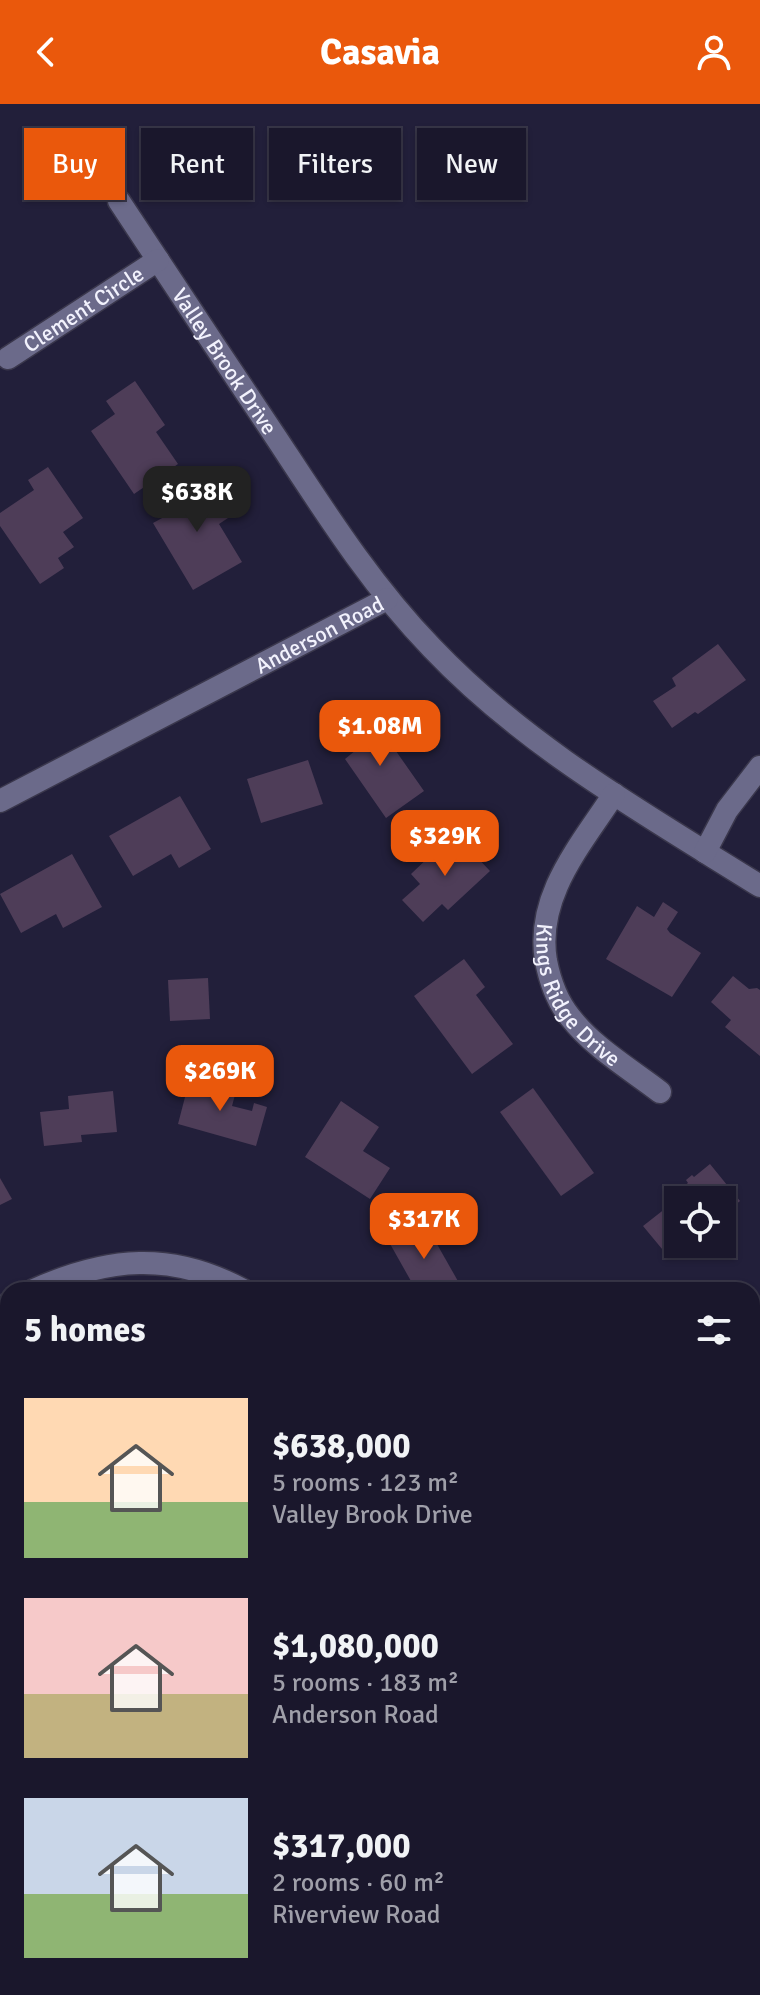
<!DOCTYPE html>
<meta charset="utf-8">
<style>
body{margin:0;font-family:Signika,sans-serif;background:#232034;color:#f1f3f6;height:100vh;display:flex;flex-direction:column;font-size:30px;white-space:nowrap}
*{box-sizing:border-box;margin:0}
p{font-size:26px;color:#9f9fa9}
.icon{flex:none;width:44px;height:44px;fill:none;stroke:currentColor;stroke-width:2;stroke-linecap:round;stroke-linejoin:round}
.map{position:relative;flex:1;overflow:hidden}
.details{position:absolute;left:0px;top:1178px;width:760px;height:714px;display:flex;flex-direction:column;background:#1a172c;border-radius:24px 24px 0 0;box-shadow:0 2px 6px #0004,0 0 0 2px #383648}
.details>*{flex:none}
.guide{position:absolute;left:24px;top:24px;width:712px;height:72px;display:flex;gap:16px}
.buttons{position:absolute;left:664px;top:1082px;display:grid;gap:16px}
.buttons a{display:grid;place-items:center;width:72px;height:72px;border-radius:0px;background:#1a172c;box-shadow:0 2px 6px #0004,0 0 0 2px #383648;font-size:40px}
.price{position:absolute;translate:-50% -68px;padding:0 18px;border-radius:16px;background:#ea580c;color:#fff;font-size:26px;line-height:52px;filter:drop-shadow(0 2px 4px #0008)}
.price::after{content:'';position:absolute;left:50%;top:48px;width:24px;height:18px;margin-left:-12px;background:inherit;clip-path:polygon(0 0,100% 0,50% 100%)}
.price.selected{background:#222;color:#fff}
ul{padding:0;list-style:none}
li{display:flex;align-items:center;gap:24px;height:200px;padding:0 24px}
li span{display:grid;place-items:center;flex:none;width:224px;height:160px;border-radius:0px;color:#555}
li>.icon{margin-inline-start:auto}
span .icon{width:96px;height:96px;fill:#fffc;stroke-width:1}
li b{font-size:34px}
h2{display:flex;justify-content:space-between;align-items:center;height:96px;padding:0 24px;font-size:34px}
.tag{padding:0 28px;border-radius:0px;background:#1a172c;box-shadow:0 2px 6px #0004,0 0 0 2px #383648;font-size:28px;line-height:72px}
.tag.selected{background:#ea580c;color:#fff}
header{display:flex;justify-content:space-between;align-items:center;height:104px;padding:0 24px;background:#ea580c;color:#fff;font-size:36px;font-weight:800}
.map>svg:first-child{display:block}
</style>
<header><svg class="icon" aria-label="back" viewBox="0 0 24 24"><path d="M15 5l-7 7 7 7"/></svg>Casavia<svg class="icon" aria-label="person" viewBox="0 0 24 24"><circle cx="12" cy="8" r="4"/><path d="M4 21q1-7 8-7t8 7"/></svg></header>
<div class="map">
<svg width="760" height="1891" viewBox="0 0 760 1891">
<rect width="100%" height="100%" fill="#221f3a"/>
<g fill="#4e3d58">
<path d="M135,277L165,321L156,328L178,360L134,390L91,327L115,310L106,297Z"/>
<path d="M48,363L83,414L63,428L74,443L58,454L64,464L40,480L0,422V409L34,386L28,376Z"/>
<path d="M204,374L228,414L219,420L242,458L193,486L153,419L164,413L158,402Z"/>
<path d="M718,540L746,576L698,610L695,608L672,624L653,597L676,582L672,574Z"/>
<path d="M363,612L376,631L384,630L424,687L386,714L345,655L356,646L342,626Z"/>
<path d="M308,656L323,700L261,719L247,675Z"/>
<path d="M180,692L211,745L179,764L171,750L133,772L109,732Z"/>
<path d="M454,729L490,767L448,806L442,800L423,818L402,796L420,780L411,770Z"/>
<path d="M72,750L102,803L63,824L56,810L21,829L0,790Z"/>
<path d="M663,798L678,808L667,825L670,829L701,849L672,893L606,855L637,802L654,813Z"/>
<path d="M464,855L485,883L476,891L513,940L472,970L414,892Z"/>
<path d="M733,872L749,885L757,884L760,886V952L725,923L731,916L711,898Z"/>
<path d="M208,874L210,915L170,917L168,876Z"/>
<path d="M190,974L236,987L232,1002L252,1007L254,999L267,1003L256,1042L178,1020Z"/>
<path d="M533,984L594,1069L561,1092L500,1008Z"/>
<path d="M113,987L117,1028L81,1031L82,1038L44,1042L40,1008L69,1005L68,992Z"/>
<path d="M341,997L379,1023L363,1047L390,1064L370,1095L305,1053Z"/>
<path d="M710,1060L740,1097L722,1112V1096H678V1142L667,1151L643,1122L666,1104L662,1099L688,1079L686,1076L692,1071L694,1073Z"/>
<path d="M0,1074L12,1095L0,1101Z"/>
<path d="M425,1119L463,1186H416L389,1138Z"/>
<path d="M752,1204L760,1208V1288L754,1301L752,1300Z"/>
<path d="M760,1342V1374L752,1362V1348Z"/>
<path d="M0,1591L8,1606V1621L0,1625Z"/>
<path d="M0,1784L8,1798V1856L0,1861Z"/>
<path d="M315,1884H360L363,1891H319Z"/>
<path d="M392,1884H432L417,1891H395Z"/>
</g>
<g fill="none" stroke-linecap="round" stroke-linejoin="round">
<defs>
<g id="minor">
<path id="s1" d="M119,97C171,176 224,256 277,335C325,408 371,481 432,544C526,643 645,710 760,782"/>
<path id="s2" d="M8,254L158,156"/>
<path id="s3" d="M614,690C581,741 535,792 546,857C550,877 556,896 570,913C593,943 630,965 660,988"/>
<path id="s4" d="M0,697L387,495"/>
<path d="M705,748L727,706L760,663"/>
<path d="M34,1186C108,1153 171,1147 243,1186"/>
<path d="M0,1204L8,1200"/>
<path d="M0,1708L8,1704"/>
<path d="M661,1884L665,1891"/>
<path d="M594,1891L607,1884"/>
</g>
</defs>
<use href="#minor" stroke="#3a374c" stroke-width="25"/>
<use href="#minor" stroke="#6b6a8a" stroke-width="22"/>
</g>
<g text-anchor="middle" stroke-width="6" stroke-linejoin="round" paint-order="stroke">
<g font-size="22" fill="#f2f2fd" stroke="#0c0b17">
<text dy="8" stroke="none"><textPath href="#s2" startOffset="90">Clement Circle</textPath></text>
<text dy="8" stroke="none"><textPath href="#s1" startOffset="192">Valley Brook Drive</textPath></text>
<text dy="8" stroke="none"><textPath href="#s4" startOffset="360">Anderson Road</textPath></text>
<text dy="8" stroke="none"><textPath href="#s3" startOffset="230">Kings Ridge Drive</textPath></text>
</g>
</g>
</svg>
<div class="buttons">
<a><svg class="icon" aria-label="locate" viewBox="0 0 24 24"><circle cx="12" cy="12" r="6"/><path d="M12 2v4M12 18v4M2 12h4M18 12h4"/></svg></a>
</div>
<b class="price selected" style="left:197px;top:430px">$638K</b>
<b class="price" style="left:380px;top:664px">$1.08M</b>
<b class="price" style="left:445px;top:774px">$329K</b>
<b class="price" style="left:220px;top:1009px">$269K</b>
<b class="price" style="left:424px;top:1157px">$317K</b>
<div class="guide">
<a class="tag selected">Buy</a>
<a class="tag">Rent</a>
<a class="tag">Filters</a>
<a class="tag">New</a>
</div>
<section class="details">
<h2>5 homes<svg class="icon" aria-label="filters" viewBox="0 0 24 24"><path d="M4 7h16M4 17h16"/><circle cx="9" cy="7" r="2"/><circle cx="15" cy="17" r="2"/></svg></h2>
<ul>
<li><span style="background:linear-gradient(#ffd9b3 65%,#8fb573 0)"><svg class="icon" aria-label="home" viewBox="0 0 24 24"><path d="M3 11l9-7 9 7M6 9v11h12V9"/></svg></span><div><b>$638,000</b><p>5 rooms · 123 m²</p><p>Valley Brook Drive</p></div></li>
<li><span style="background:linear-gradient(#f6c9c9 60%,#c2b280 0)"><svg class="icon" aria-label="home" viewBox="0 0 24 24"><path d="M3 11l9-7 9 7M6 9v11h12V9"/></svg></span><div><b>$1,080,000</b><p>5 rooms · 183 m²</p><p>Anderson Road</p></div></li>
<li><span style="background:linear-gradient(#c9d6e8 60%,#8fb573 0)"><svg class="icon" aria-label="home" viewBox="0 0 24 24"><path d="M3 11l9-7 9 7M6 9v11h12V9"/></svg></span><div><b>$317,000</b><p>2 rooms · 60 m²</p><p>Riverview Road</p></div></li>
</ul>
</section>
</div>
